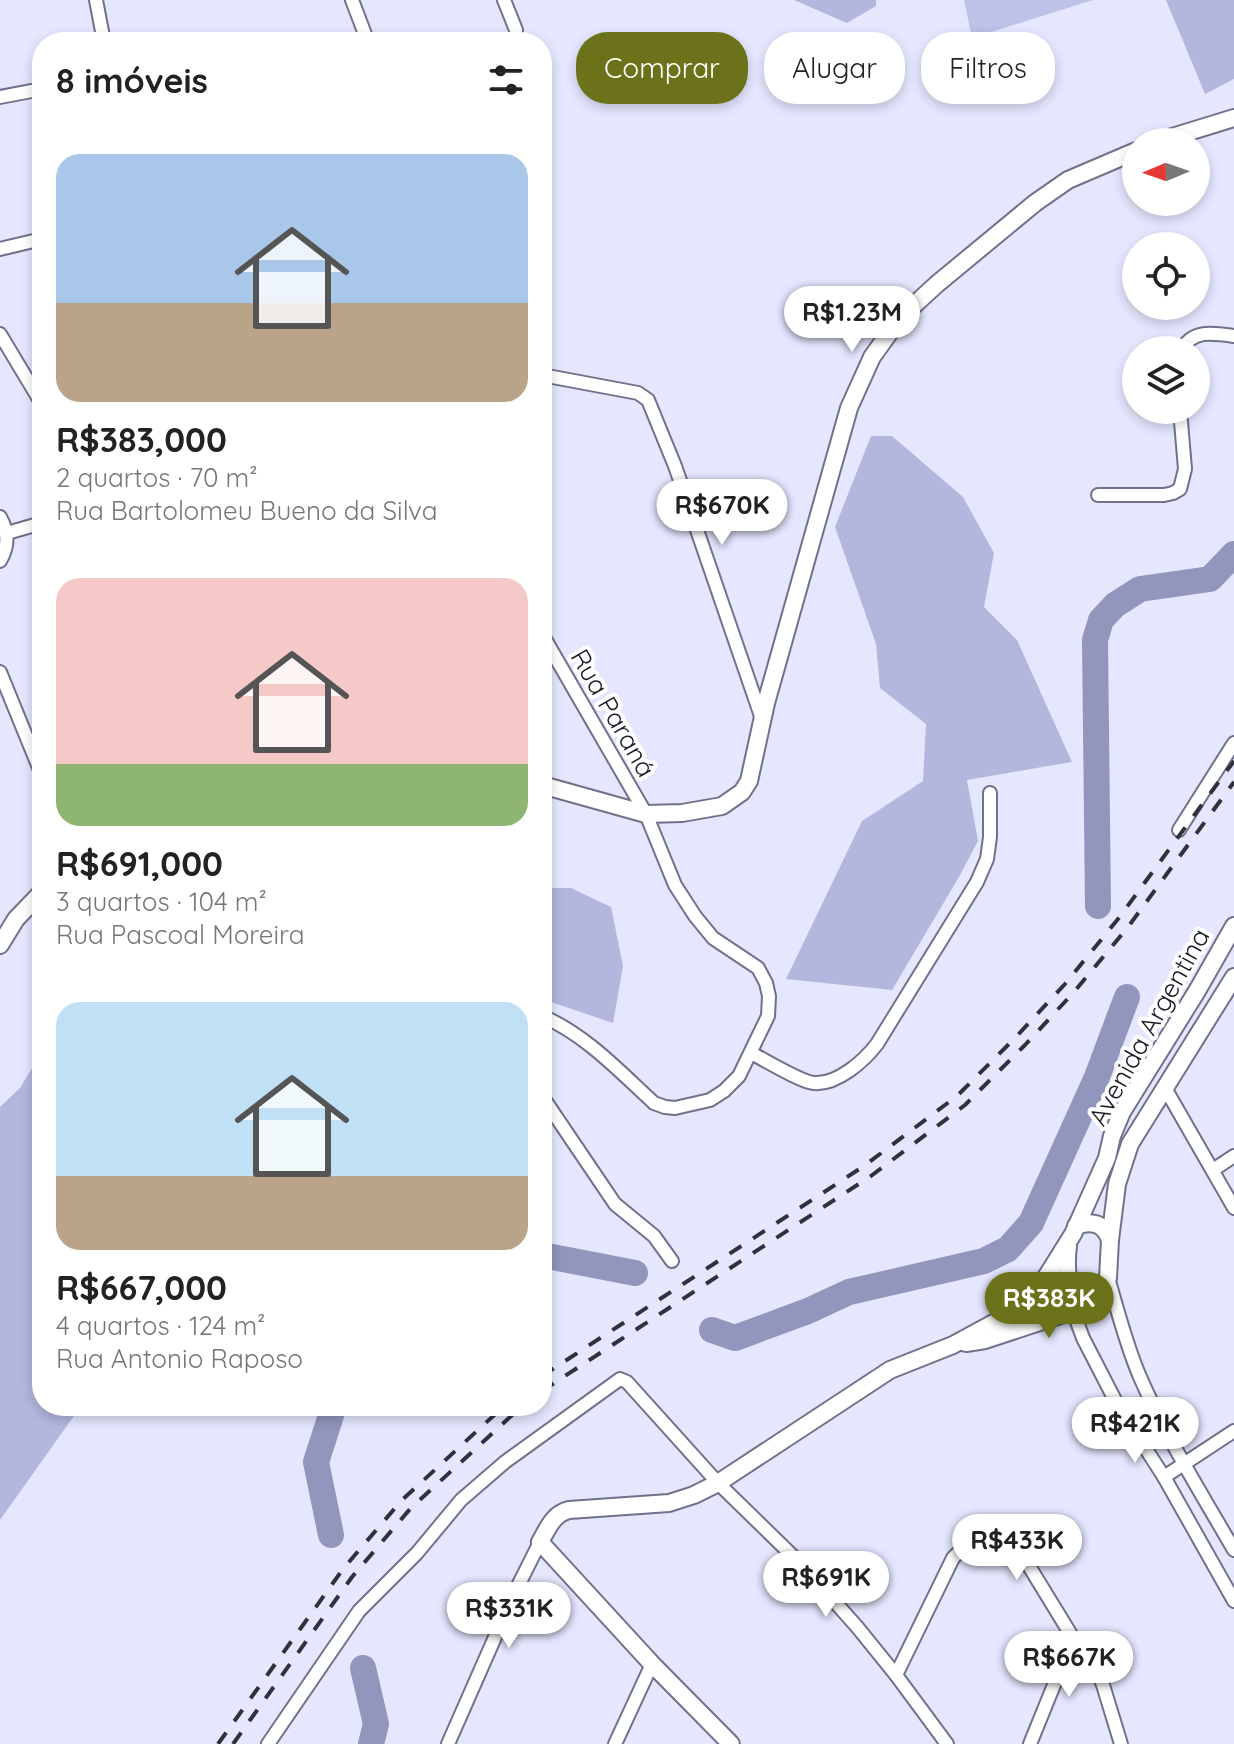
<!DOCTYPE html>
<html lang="pt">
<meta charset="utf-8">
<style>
body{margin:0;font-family:Quicksand,sans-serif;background:#f2f2f2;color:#222;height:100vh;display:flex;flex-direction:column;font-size:30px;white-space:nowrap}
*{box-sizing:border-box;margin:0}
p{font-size:26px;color:#767676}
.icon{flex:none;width:44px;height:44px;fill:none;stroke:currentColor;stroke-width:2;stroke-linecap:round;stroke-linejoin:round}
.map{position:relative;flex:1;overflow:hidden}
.drawer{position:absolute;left:32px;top:32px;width:520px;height:1384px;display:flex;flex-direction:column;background:#fff;border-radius:32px;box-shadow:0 4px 12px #0003}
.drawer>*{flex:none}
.hud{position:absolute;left:576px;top:32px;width:538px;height:72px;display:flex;gap:16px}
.needle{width:52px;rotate:268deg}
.controls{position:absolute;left:1122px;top:128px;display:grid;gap:16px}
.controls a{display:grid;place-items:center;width:88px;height:88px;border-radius:50%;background:#fff;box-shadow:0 4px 12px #0003;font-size:40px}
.price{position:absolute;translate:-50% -68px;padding:0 18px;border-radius:28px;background:#fff;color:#222;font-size:26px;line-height:52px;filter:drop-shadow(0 2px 4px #0008)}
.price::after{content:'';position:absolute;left:50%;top:48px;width:24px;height:18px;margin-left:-12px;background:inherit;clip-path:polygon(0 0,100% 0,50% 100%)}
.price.current{background:#6c7219;color:#fff}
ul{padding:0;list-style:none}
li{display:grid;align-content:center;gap:16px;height:424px;padding:0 24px}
li span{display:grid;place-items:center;height:248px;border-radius:24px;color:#555}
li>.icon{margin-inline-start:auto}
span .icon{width:144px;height:144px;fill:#fffc;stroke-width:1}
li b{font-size:34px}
h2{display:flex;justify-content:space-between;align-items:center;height:96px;padding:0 24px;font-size:34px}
.pill{padding:0 28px;border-radius:32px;background:#fff;box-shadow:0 4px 12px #0003;font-size:28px;line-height:72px}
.pill.current{background:#6c7219;color:#fff}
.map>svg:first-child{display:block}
</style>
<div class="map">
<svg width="1234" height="1744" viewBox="0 0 1234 1744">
<rect width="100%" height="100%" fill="#e4e7fe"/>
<path fill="#bec2e8" d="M964,0H1093L972,38Z"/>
<g fill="#b3b7de">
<path d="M794,0H876V6L847,23Z"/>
<path d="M1166,0H1234V79L1205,94Z"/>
<path d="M871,436H892L963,497L994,553L984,607L1017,640L1072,762L967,780L978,841L959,877L892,990L786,979L862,821L923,781L926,724L880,688L876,644L835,527Z"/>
<path d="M542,888H571L611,907L623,966L613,1023L542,999Z"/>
<path d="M42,1052V1406H81L0,1520V1107L20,1088Z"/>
</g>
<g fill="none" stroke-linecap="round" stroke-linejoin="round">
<g stroke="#9296bc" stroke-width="26">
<path d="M1098,906L1095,640L1101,620L1115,605L1140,589L1210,579L1234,554"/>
<path d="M542,1255L635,1273"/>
<path d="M712,1330L735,1338L808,1311L849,1292L984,1261L1008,1249L1031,1223L1097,1077L1127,997"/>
<path d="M331,1535L316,1462L334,1406"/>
<path d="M363,1668L376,1724L371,1744"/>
</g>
<defs>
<g id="street">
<path d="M96,0L104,42"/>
<path d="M352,0L368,42"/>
<path d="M504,0L516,30"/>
<path d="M0,97L42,89"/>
<path d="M0,249L42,239"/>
<path d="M0,334L42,404"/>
<path d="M1182,350C1192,329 1214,333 1234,336"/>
<path d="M542,375L638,393L648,400L675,466L762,719"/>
<path d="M1098,495H1164L1173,493L1180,489L1185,469L1180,410"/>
<path d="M0,517C8,531 9,546 0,561"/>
<path d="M7,533L42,523"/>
<path d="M542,634L646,814L675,885L695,916L713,938L758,968L766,983L769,996L768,1016L739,1076L724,1091L710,1100L675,1108L665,1107L654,1103C619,1071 586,1035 542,1016"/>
<path d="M0,672L42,775"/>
<path d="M1179,830L1234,743"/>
<path d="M751,1053C765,1060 801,1082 814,1083C837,1085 864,1061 877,1044L977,882L987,859L990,837V793"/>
<path d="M1165,1088L1234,1208"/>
<path d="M542,1096L615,1204L654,1236L672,1261"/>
<path d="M1213,1170L1234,1156"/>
<path d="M1108,1278C1118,1311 1126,1345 1140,1377C1166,1437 1201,1493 1234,1550"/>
<path d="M1073,1311L1083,1338L1117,1404L1164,1477L1234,1601"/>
<path d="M1164,1477L1234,1431"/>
<path d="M896,1675L953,1558C970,1538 1000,1536 1021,1553L1073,1638L1096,1668L1103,1685L1121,1744"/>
<path d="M268,1744L359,1611L417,1553L461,1500L505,1462L620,1379L627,1382L718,1483L804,1567L858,1628L896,1675L947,1744"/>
<path d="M448,1744L514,1594L540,1542"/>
<path d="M615,1744L652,1664"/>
<path d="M1030,1744L1073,1638"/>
</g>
<g id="secondary">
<path d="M1156,142L1234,118"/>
<path d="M542,785L646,814L682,813L722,806L742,792L749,781L766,703L849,408L872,357L900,318L937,284L1035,203L1068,180L1136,151"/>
<path d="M0,945L16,919L42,892"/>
<path d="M1076,1226C1092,1220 1104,1223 1110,1240"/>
<path d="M1068,1246C1065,1268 1069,1290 1073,1311"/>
<path d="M966,1343L985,1340L1073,1311L1100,1292L1108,1278L1110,1240L1117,1184L1130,1144L1234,977"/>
<path d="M731,1744L652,1664L540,1542C548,1528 553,1514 569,1510L669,1503L694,1495L718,1483L890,1370L953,1345L1012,1313L1043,1282L1073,1234L1107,1158L1112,1136L1122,1112L1197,991L1234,926"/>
</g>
</defs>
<use href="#street" stroke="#6f728a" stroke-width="16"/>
<use href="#secondary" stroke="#6f728a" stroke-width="20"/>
<use href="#street" stroke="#fff" stroke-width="12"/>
<use href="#secondary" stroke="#fff" stroke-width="16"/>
<g stroke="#30313c" stroke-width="4" stroke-dasharray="14 14" stroke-linecap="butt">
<path d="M542,1376L864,1166L957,1096L1016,1037L1065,984L1118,919L1234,761"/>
<path d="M542,1391L871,1176L965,1105L1025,1045L1074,992L1128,927L1234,782"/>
<path d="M218,1744L343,1569L401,1501L504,1406"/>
<path d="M233,1744L352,1577L410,1509L522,1406"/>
</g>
</g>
<g text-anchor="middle" stroke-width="8" stroke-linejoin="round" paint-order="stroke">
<g font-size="26" fill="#191a24" stroke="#fff">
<text transform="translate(613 713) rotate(60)" y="9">Rua Paraná</text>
<text transform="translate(1149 1027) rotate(-61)" y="9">Avenida Argentina</text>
</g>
</g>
</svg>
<div class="controls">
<a><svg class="needle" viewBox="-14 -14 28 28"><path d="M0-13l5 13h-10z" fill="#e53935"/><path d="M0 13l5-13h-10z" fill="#767676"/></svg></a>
<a><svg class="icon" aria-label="locate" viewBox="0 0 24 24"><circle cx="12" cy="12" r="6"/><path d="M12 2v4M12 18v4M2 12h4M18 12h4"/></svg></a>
<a><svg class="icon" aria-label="layers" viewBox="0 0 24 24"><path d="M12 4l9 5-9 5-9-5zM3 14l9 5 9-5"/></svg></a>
</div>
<b class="price" style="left:852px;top:354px">R$1.23M</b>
<b class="price" style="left:722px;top:547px">R$670K</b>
<b class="price current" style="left:1049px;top:1340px">R$383K</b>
<b class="price" style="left:1135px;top:1465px">R$421K</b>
<b class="price" style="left:1017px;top:1582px">R$433K</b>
<b class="price" style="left:826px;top:1619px">R$691K</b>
<b class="price" style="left:509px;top:1650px">R$331K</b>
<b class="price" style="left:1069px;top:1699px">R$667K</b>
<div class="hud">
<a class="pill current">Comprar</a>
<a class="pill">Alugar</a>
<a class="pill">Filtros</a>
</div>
<section class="drawer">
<h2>8 imóveis<svg class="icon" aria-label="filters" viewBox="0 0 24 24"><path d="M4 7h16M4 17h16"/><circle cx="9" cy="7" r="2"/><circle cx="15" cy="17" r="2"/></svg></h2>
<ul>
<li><span style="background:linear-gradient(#a9c7e8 60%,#b9a48a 0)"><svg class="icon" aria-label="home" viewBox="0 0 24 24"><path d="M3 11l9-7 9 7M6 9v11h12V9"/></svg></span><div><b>R$383,000</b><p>2 quartos · 70 m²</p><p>Rua Bartolomeu Bueno da Silva</p></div></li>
<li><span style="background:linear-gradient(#f6c9c9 75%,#8fb573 0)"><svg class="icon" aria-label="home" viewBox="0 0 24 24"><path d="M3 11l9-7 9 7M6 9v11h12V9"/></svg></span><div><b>R$691,000</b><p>3 quartos · 104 m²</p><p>Rua Pascoal Moreira</p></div></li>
<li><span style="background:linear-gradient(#bfe0f5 70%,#b9a48a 0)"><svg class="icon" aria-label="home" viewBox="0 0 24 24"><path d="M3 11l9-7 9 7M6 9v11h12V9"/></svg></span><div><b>R$667,000</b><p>4 quartos · 124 m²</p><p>Rua Antonio Raposo</p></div></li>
</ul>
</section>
</div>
